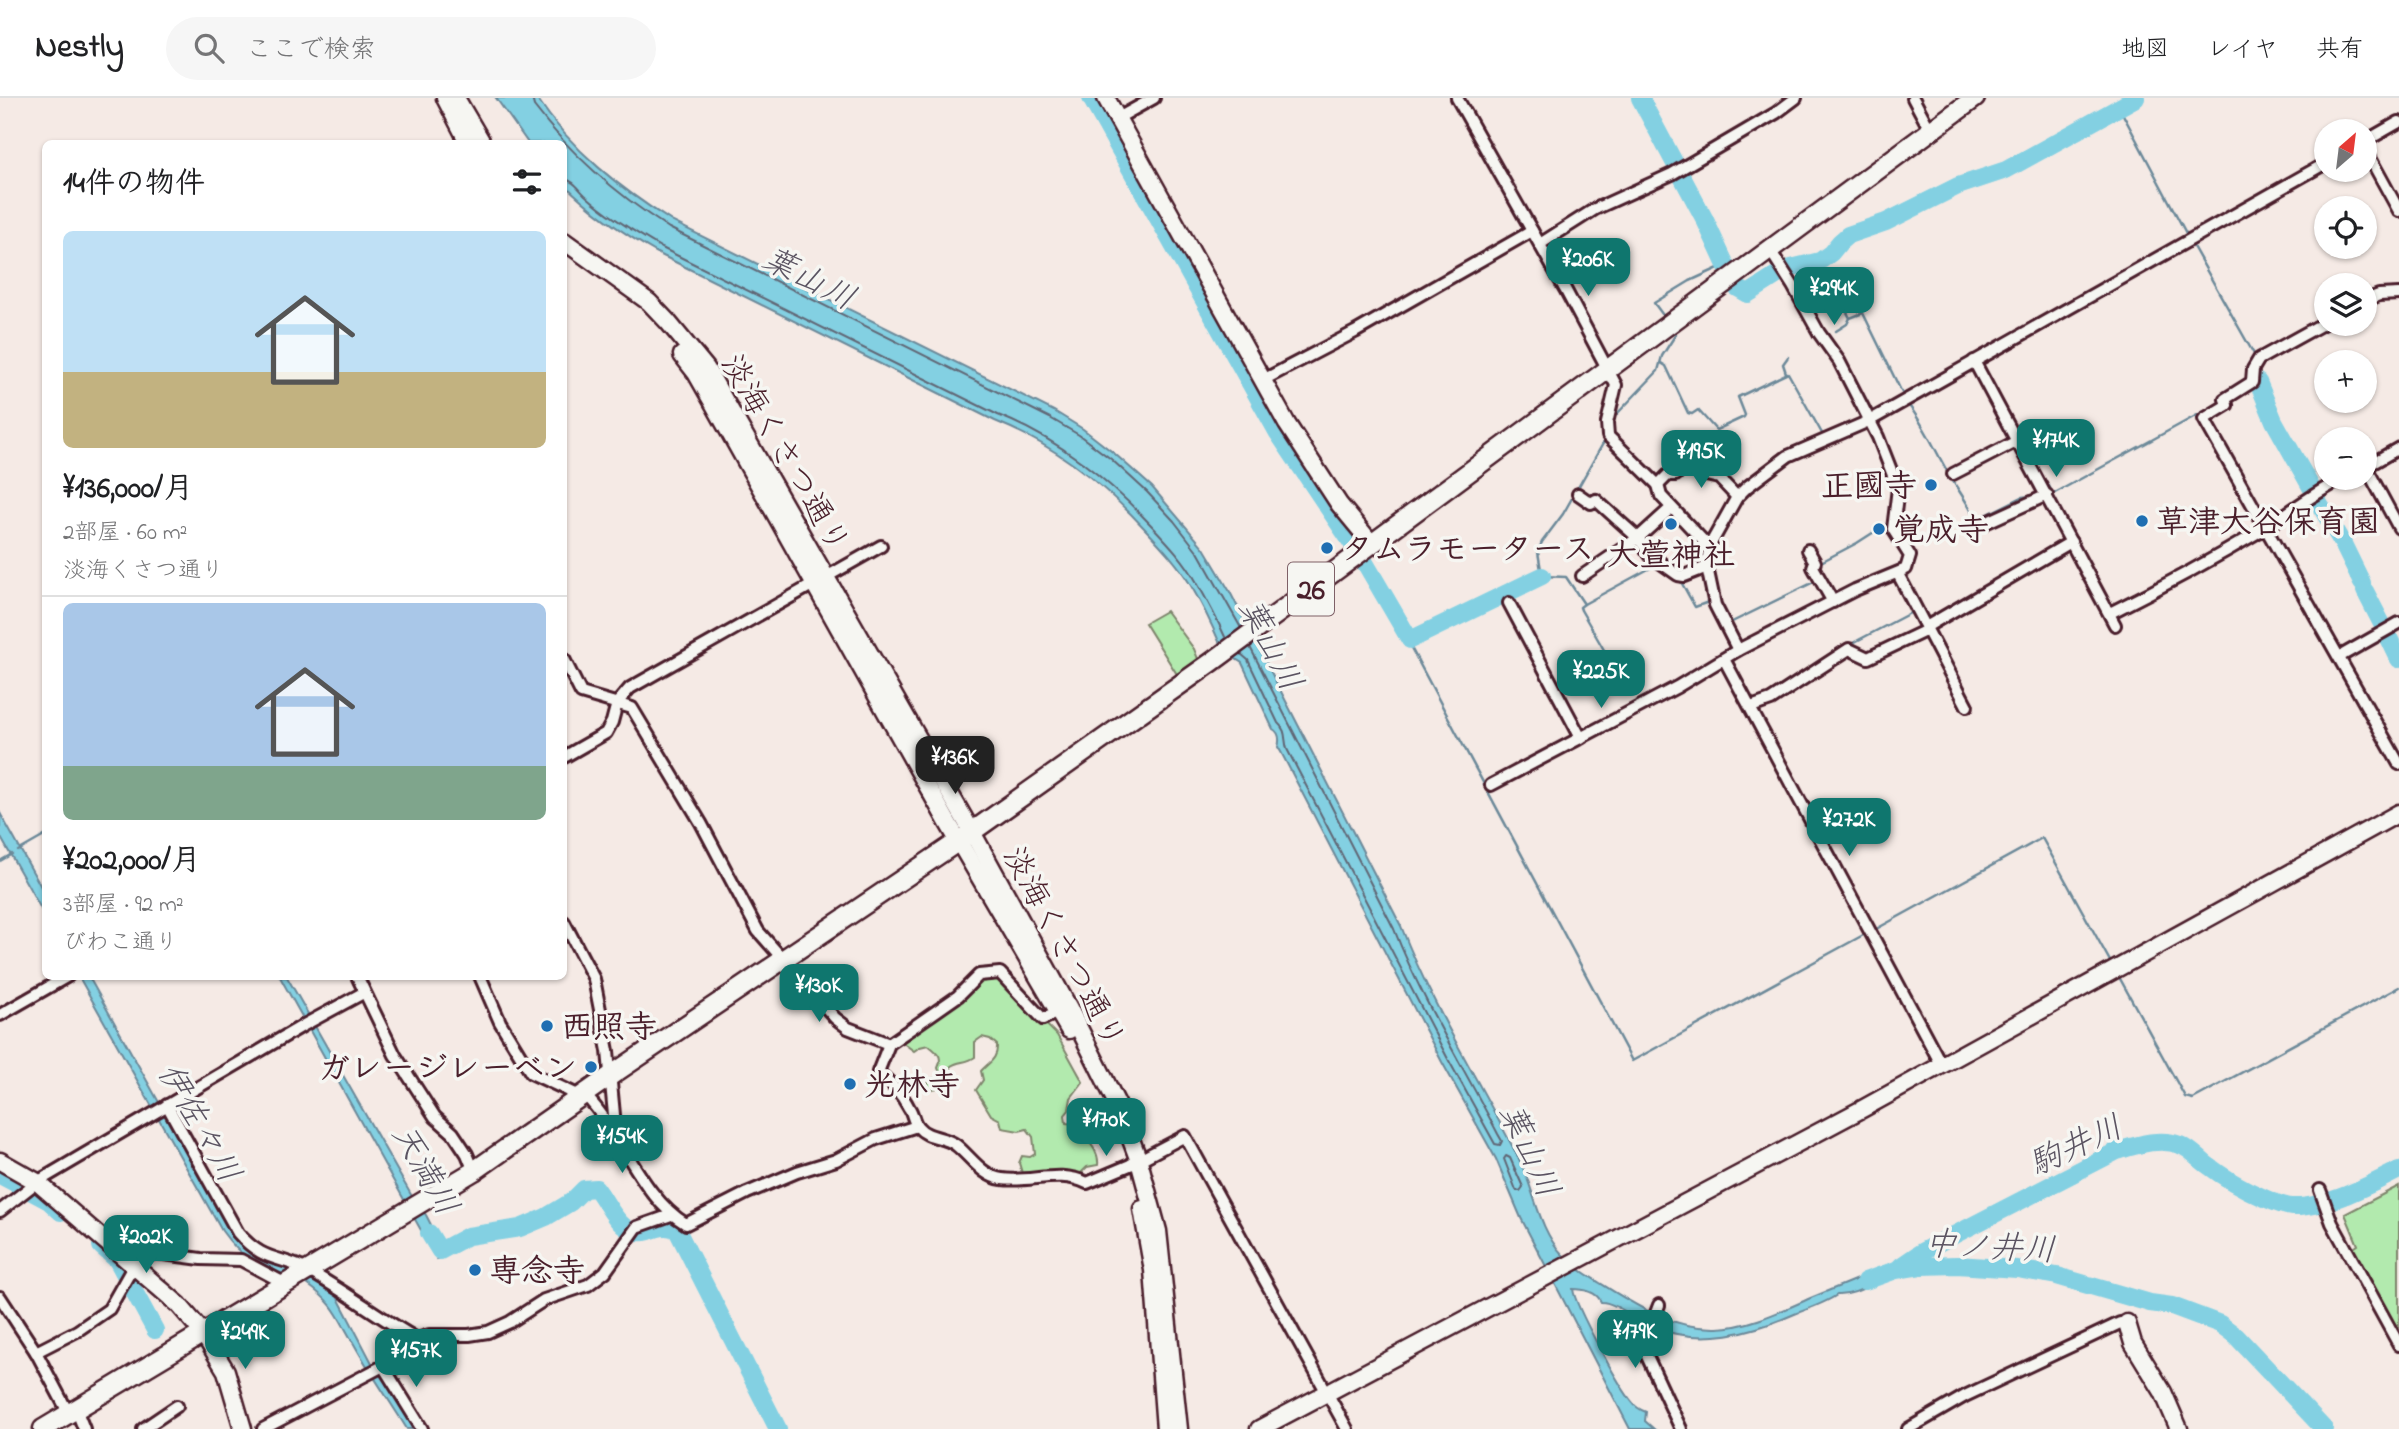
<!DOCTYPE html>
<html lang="ja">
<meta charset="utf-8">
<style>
body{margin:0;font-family:"Indie Flower","Klee One",sans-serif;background:#f6f6f6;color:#202124;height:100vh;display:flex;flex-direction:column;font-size:26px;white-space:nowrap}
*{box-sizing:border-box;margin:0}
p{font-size:23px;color:#757577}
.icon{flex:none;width:38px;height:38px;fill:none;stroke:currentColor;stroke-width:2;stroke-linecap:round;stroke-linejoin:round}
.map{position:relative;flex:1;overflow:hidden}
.drawer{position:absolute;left:42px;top:42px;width:525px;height:840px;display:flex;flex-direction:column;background:#fff;border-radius:10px;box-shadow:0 2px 5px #0004}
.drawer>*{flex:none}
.needle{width:46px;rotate:28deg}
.fabs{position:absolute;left:2314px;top:21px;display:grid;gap:14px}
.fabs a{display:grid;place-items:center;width:63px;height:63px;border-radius:50%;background:#fff;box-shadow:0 2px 5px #0004;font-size:35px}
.price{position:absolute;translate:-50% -60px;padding:0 16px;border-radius:14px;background:#0f766e;color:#fff;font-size:23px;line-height:46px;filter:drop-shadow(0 2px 4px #0008)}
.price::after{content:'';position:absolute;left:50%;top:42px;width:21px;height:16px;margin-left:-10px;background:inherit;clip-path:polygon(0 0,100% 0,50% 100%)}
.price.on{background:#222;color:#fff}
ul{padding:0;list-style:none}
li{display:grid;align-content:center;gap:14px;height:371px;padding:0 21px}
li+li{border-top:2px solid #e0e0e0}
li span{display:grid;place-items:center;height:217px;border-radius:10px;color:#555}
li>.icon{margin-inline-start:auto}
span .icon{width:126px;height:126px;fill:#fffc;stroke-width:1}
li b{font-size:30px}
h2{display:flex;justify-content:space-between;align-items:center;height:84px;padding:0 21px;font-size:30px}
header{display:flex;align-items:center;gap:42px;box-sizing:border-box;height:98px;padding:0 35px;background:#fff;border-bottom:2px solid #e0e0e0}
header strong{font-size:33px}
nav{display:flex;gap:38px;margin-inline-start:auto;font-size:24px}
.search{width:490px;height:63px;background:#f6f6f6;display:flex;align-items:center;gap:18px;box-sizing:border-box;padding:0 24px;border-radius:38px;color:#757577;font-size:26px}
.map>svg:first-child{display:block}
</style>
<header>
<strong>Nestly</strong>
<div class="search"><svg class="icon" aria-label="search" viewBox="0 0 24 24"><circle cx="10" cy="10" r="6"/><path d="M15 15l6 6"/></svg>ここで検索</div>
<nav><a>地図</a><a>レイヤ</a><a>共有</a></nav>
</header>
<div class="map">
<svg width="2399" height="1331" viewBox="0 0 2399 1331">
<rect width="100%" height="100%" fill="#f5eae5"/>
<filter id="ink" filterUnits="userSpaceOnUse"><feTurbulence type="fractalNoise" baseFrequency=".0143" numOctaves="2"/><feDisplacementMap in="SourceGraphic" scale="14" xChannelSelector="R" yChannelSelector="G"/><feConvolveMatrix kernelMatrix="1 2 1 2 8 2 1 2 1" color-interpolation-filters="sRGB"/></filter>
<g filter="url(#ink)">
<g fill="#b2eaae" stroke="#7e846c" stroke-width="2">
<path d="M1166,513L1194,551L1198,561L1178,578L1145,525Z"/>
<path d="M999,880L1057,937L1083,984L1071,1000L1069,1012L1065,1017L1066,1025L1076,1026C1083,1039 1100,1051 1098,1067L1087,1069L1080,1076L1052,1073L1022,1075L1019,1065L1022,1058L1030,1059L1035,1056L1033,1039L1027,1031L1019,1033L1002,1030L1000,1022L991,1017L976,992L983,982L981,973C989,964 998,961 997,947L990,941L982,939L975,944V959C967,965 959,963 951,968V980L937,990L926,992L930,980H937L940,975L938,970C943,958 938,955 928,947L920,949L914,953L903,945L902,940L979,884L987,881Z"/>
<path d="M2399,1088V1242L2352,1151L2358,1147L2345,1116Z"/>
</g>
<g fill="#83d0e2" stroke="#6c8999" stroke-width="2">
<path d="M496,0H537C571,52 621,91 673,124L1054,313L1083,331L1115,356L1152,389L1204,450L1229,492L1401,828C1433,911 1481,986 1521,1065C1535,1095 1539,1131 1562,1156C1574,1169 1586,1176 1600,1185C1637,1208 1671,1231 1717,1230C1750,1229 1783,1212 1813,1199C1842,1187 1872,1175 1901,1163C1884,1178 1861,1198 1837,1197C1825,1205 1811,1210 1797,1215C1752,1235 1703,1248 1655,1230C1639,1224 1616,1204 1601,1204C1597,1194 1584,1191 1573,1191C1575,1208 1620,1290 1633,1305C1636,1310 1641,1312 1646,1314L1645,1323L1654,1331H1630L1521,1120L1496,1061L1442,964L1281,654L1278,649C1280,642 1280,635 1273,631L1242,565L1228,556L1221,548C1212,527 1202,506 1190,486C1178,466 1162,449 1146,432C1103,385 1055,347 995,323L659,156C624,136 592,114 564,86V46L528,45Z"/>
<path d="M0,715L45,796V818L0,738Z"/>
<path d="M79,879H94L90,881L227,1126C252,1154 254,1159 290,1170L288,1178C256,1168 242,1161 222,1133Z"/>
<path d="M280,879H287L414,1102L426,1117L446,1156L437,1161Z"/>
<path d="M310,1178L337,1198L372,1265L377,1267L418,1331H407C390,1303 370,1275 354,1246C337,1218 336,1207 307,1186Z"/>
</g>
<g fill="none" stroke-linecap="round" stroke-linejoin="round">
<g stroke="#616674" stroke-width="2">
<path d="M532,0L534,8C572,58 616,96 669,130L1050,320L1079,337L1111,361L1147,394L1174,423L1198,454L1241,530"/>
<path d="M564,81C573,82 578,90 585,97C608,118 636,135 662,150L998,317C1059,341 1108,381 1153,429C1169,446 1185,463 1196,483C1207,502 1217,521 1226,541"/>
<path d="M1241,556L1248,562L1278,625C1287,633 1284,641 1287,651L1448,961L1495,1046L1500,1047L1502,1043L1498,1036C1463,968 1422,903 1394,831L1250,549"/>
<path d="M1506,1058L1510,1060L1523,1089L1520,1093L1516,1092L1504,1061Z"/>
</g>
<g stroke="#6c8999" stroke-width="2.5">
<path d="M2119,9L2188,139"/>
<path d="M2191,145L2255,258"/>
<path d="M1820,163L1850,220L1863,215L1904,299"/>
<path d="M1665,220L1654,205L1690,183L1725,167"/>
<path d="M1836,233L1847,226L1850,220"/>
<path d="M1661,265L1666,268L1688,315L1692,316L1698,312L1716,332L1744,319L1745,317L1738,299L1788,275L1824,339"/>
<path d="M1786,275L1783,266L1788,259"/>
<path d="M2254,286L2258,284L2260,267"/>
<path d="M1907,305C1924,326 1934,350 1947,373C1956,390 1968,404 1976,422L2022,399L2031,398L2040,393"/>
<path d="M1612,331L1615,318L1658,273L1662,258L1676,236L1673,231"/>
<path d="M1605,342L1563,416L1542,444L1538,454L1542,478L1566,479L1584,506L1580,509L1581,512L1611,564"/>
<path d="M2046,390L2049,388L2053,396L2221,304"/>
<path d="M1819,465L1857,445L1885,427L1889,429"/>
<path d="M1680,482L1695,509L1711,503"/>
<path d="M1584,506L1654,468L1659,470"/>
<path d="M1730,525L1818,482"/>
<path d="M1410,542L1409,546L1632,963L1867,835"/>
<path d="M1849,547L1912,514L1906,502"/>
<path d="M1737,575L1752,601L1757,603"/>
<path d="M1766,599L1834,555"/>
<path d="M18,753L46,737"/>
<path d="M0,763L12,756"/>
<path d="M1878,830L2042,740L2111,865"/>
<path d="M2118,877L2185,999L2193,1001L2399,889"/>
</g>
<g stroke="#83d0e2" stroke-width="18">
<path d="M1091,0L1278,335L1364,463L1410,542L1542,478"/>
<path d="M1640,0L1705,122L1736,189L1748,196L1787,171L1820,163L1831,155L1840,144L1848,137L1886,124L1958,88L2006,72L2136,0"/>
<path d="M2258,284L2274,323L2311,389"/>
<path d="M2317,402L2343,446L2362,485"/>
<path d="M2365,493L2382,526"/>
<path d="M2388,538L2399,561"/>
<path d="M0,1077L49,1103L61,1114"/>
<path d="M429,1135L440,1153L468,1138L520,1130L546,1119L571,1104L584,1091L596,1090C611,1109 620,1141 649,1133C661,1129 666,1127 677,1132L778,1331"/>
<path d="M101,1148L117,1162L155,1232"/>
<path d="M1901,1168L1923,1153L2117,1053C2137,1047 2160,1039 2180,1047C2191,1051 2197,1059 2206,1066C2223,1079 2241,1090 2262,1099C2271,1103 2282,1108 2292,1109C2326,1110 2370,1087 2399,1072"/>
<path d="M1865,1183L1896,1172L1921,1168L1957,1167L2017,1171L2057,1178L2150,1205L2172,1208L2220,1226L2236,1238L2324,1331"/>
</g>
<defs>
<g id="street">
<path d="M1457,0L1565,191L1616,287L1607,325L1608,338L1658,387L1661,398L1709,449"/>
<path d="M1913,0L1930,32"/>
<path d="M1118,20L1154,0"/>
<path d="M2364,44L2399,24"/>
<path d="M2364,49L2399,113"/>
<path d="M1540,146L1595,111L1672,76L1776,15L1796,0"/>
<path d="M2364,203L2379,197L2399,196"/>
<path d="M2326,224L2259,261L2253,271L2252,284L2225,301L2227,307L2204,321L2399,666"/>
<path d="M1974,263L2115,527"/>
<path d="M1263,282L1355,234L1532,133"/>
<path d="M2366,369L2399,430"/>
<path d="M2364,370L2399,350"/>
<path d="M1953,376L2017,343"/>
<path d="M1658,387L1668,377H1676L1691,359L1706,377L1719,380L1737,399"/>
<path d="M1578,396L1591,405L1596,402L1638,440L1651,458L1678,477L1684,478L1707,469"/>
<path d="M1983,426L2047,397"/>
<path d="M1808,452L1815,464L1813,469L1833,504"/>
<path d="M1898,476L1967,608"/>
<path d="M1582,478L1638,440L1671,410"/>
<path d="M1509,505L1581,640"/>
<path d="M2110,515C2162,489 2212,462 2262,432C2289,415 2315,394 2344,380"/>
<path d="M1926,529L2071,444"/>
<path d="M1738,552L1715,507L1707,469L1709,449L1737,399L1747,389L1788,358L1869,323L2326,65"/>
<path d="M2339,559L2399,525"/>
<path d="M564,561L581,595L632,610L701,725L758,833L835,920L848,930L889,946"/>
<path d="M1724,561L1941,966"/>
<path d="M1751,609L1771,602L1849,551L1868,560L1927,532"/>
<path d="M564,659L606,635L612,624L617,605L630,590L881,448"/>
<path d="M1491,687L1677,589L1738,552L1855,492L1906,471L1910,458L1893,431L1898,390L1878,339L1839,263L1819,235L1793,188L1770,152"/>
<path d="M564,824L594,881L608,953L616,1038"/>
<path d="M357,878L395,957L435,1019L453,1035L467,1056L474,1073"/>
<path d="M480,878L500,924L531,975L582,999"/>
<path d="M1063,912L1043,921L1000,875L979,877L958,898L889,946L878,974C891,985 901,994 909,1010C913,1015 913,1024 918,1029C928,1041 944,1038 956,1047C970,1058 983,1079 1002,1081C1032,1085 1059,1071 1087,1085L1130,1067L1185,1038L1347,1331"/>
<path d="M0,917L68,878"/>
<path d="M585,997C622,1035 641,1099 686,1126L747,1095L797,1074L836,1062L876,1041L917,1028"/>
<path d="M167,1007L238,1135C264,1165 279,1157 309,1173C346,1194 380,1220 417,1241"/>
<path d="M2320,1092L2332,1125L2399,1247"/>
<path d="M0,1113L37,1084L304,927L363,895"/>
<path d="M0,1199L36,1254L69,1316"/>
<path d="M1659,1207L1648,1236L1646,1256L1681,1331"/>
<path d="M36,1254L77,1233L109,1211L134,1167L139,1160L156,1155L201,1161L241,1162L286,1186"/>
<path d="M383,1268L422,1331"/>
<path d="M76,1311L84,1331"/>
<path d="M143,1331L177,1308"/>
<path d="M263,1331L383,1268L413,1246L417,1241L429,1237H469L488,1234L510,1224L544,1202L588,1187L605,1174L637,1129L671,1117"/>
<path d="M1908,1331L1965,1298L2120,1225H2127"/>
</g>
<g id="secondary">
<path d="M445,0L469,46"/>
<path d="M456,0L483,46"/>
<path d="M1106,0L1287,326L1339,406L1372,446"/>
<path d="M564,143L649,204L668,224L706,270L972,734L1069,910L1120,1012L1139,1063L1158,1133L1179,1331"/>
<path d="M682,257L696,275L712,303L948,725L1069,932"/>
<path d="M0,1063L37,1084L179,1207L203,1235L226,1273L243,1331"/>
<path d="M1142,1111L1153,1172L1165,1331"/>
<path d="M2127,1225L2133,1245L2163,1294L2179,1331"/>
<path d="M1259,1331L1864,1010L2399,715"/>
</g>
<path id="primary" d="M43,1331L474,1073L616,974L959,743L1212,564L1975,0"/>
</defs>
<use href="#street" stroke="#4a1f2b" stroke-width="16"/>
<use href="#secondary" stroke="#4a1f2b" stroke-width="21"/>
<use href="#primary" stroke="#4a1f2b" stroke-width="23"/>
<use href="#street" stroke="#f6f6f2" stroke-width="10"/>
<use href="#secondary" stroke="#f6f6f2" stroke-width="16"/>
<use href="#primary" stroke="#f6f6f2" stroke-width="18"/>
</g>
</g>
<g fill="#1f6fb2" stroke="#f6f6f2" stroke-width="2.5">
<circle cx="1931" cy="387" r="7"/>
<circle cx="2142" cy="423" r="7"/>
<circle cx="1671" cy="426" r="7"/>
<circle cx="1879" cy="431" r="7"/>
<circle cx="1327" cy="450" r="7"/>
<circle cx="547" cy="928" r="7"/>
<circle cx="591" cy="969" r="7"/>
<circle cx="850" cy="986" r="7"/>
<circle cx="475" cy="1172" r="7"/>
</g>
<g text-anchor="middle" stroke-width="7" stroke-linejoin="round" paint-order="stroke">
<rect fill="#f6f6f2" stroke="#7e6067" stroke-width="2" x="1288" y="464.5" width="46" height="53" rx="5"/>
<g font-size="30" font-weight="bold" fill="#4a1f2b">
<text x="1311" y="501">26</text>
</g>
<g font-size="32" fill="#4a1f2b" stroke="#f6f6f2">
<text transform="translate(786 355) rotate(60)" y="11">淡海くさつ通り</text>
<text transform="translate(1065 849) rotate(62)" y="11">淡海くさつ通り</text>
</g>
<g font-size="32" font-weight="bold" fill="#4a1f2b" stroke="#f6f6f2" text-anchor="start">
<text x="1917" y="398" text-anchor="end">正國寺</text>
<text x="2156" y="434">草津大谷保育園</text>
<text x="1893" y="442">覚成寺</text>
<text x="1341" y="461">タムラモータース</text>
<text x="1671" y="467" text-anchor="middle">大萱神社</text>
<text x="561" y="939">西照寺</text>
<text x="577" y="980" text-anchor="end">ガレージレーベン</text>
<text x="864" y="997">光林寺</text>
<text x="489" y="1183">専念寺</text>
</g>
<g font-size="33" font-style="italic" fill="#5b5462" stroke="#f6f6f2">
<text transform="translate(810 179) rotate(27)" y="12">葉山川</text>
<text transform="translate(1272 546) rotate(62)" y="12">葉山川</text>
<text transform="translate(201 1024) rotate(60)" y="12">伊佐々川</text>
<text transform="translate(2075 1046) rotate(-25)" y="12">駒井川</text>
<text transform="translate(1531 1052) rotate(65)" y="12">葉山川</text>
<text transform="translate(427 1071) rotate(60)" y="12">天満川</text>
<text transform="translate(1990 1147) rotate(3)" y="12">中ノ井川</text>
</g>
</g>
</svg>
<div class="fabs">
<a><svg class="needle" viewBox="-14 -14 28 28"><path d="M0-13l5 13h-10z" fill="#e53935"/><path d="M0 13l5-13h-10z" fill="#757577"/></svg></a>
<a><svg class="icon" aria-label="locate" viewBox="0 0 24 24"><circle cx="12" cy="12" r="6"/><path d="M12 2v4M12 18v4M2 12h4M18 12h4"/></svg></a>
<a><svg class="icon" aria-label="layers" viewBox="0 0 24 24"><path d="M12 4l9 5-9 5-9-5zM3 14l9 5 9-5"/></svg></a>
<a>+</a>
<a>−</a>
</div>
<b class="price" style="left:1588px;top:200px">¥206K</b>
<b class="price" style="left:1834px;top:229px">¥294K</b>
<b class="price" style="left:2056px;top:381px">¥174K</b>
<b class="price" style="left:1701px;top:392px">¥195K</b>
<b class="price" style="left:1601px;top:612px">¥225K</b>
<b class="price on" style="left:955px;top:698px">¥136K</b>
<b class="price" style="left:1849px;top:760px">¥272K</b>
<b class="price" style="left:819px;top:926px">¥130K</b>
<b class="price" style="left:1106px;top:1060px">¥170K</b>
<b class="price" style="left:622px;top:1077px">¥154K</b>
<b class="price" style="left:146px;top:1177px">¥202K</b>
<b class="price" style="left:1635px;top:1272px">¥179K</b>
<b class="price" style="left:245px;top:1273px">¥249K</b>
<b class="price" style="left:416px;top:1291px">¥157K</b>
<section class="drawer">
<h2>14件の物件<svg class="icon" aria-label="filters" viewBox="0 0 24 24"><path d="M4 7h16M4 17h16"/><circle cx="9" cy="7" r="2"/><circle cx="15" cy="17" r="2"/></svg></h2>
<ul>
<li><span style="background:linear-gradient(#bfe0f5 65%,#c2b280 0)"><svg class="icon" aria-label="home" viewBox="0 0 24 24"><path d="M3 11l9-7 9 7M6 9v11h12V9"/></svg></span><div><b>¥136,000/月</b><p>2部屋 · 60 m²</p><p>淡海くさつ通り</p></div></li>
<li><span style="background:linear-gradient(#a9c7e8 75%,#7fa58c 0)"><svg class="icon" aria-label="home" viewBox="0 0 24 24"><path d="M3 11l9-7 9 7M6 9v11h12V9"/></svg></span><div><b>¥202,000/月</b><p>3部屋 · 92 m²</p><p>びわこ通り</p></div></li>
</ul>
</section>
</div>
